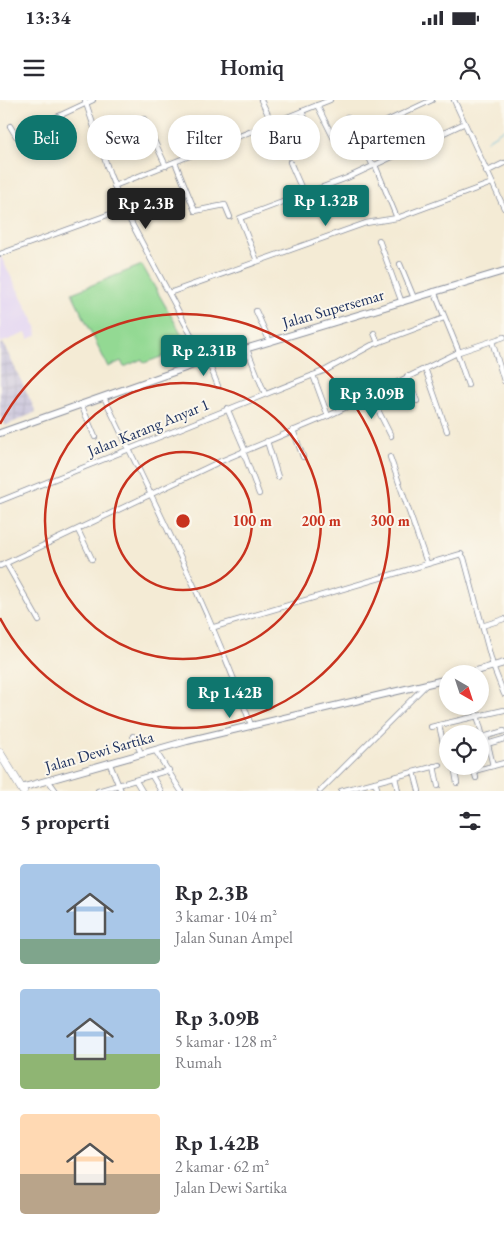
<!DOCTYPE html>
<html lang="id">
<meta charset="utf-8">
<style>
body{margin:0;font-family:"EB Garamond",serif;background:#f2f2f3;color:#2b2b33;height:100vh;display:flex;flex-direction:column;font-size:19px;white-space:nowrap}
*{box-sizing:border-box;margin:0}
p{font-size:16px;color:#7c7c81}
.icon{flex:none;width:28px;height:28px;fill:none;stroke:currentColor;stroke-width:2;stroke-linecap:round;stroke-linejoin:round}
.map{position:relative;height:691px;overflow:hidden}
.sheet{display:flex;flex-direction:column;background:#fff;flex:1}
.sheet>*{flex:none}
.guide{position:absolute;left:15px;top:15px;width:475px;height:45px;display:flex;gap:10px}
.needle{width:32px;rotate:141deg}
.controls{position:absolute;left:439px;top:565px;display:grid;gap:10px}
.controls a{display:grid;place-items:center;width:50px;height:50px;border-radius:50%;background:#fff;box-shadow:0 2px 8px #0003;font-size:25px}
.price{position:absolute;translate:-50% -42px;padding:0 11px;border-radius:5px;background:#0f766e;color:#fff;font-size:16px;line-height:32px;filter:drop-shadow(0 1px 2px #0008)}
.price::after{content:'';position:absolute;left:50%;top:30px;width:15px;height:11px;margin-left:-8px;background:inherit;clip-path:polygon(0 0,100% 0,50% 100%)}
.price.selected{background:#222;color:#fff}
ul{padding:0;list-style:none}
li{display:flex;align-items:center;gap:15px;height:125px;padding:0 20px}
li span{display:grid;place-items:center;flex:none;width:140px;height:100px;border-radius:5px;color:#555}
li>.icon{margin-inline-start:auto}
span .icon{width:60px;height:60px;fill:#fffc;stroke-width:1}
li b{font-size:21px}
h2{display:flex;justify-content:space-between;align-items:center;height:60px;padding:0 20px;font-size:21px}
.pill{padding:0 18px;border-radius:22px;background:#fff;box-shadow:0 2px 8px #0003;font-size:18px;line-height:45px}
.pill.selected{background:#0f766e;color:#fff}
.status{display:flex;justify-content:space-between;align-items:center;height:35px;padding:0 25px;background:#fff;direction:ltr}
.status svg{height:14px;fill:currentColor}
header{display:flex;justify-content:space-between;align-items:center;height:65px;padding:0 20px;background:#fff;font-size:22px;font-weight:600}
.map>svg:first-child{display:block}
</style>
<div class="status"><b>13:34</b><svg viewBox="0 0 49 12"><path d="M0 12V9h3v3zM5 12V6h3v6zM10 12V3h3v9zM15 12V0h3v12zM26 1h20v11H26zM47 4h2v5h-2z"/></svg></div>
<header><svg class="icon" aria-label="menu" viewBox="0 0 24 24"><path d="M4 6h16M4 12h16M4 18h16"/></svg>Homiq<svg class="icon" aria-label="person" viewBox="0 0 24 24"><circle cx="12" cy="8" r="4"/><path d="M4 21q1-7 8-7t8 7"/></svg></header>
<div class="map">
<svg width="504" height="691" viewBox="0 0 504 691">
<defs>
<pattern id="industrial-grid" width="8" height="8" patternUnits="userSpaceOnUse" patternTransform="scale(1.25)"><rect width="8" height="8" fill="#c5c0da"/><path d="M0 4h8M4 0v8" fill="none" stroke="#a9a5be"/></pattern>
</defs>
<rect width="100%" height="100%" fill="#fbf7ec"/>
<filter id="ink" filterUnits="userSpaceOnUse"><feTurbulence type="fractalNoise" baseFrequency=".02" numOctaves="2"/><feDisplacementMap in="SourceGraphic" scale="10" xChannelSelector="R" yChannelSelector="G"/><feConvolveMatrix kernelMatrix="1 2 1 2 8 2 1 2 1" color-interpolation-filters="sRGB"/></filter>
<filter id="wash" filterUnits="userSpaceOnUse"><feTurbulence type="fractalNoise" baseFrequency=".0096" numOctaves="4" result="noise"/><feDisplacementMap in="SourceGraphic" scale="20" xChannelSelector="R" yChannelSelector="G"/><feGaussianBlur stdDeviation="1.12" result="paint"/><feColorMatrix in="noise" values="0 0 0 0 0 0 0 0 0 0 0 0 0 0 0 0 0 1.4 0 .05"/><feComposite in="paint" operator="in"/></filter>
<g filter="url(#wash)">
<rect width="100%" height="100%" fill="#f4ebd5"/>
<path fill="#e2d4f3" d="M0,155L36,226L37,235L29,239L26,233L0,243Z"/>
<path fill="url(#industrial-grid)" d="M3,243L36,312L5,326L0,317V244Z"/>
<path fill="#93d993" stroke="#578478" d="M142,165L189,247L144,263L142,259L124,267L121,261L108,267L72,193Z"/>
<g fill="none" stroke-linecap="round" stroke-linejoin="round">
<path stroke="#5ab6d8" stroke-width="1" d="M487,40L504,29"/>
</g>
</g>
<g filter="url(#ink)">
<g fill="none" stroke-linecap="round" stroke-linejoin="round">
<defs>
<g id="minor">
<path d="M85,0L110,75L124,109L205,261"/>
<path d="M261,0L272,23"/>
<path d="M454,0L504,108"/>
<path d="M317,5L334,39"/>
<path d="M302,11L315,42"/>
<path d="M347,17L352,22L373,66"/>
<path d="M144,19L166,66"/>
<path d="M387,21L432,0"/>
<path d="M10,26L16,36L93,0"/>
<path d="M175,62L195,111L225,105L230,117"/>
<path d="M290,62L304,94"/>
<path d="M375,65L397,118"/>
<path d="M486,72L504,63"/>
<path d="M114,86L330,0"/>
<path d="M379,140L402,203"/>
<path d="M0,154L124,109"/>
<path d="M257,161L240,118L347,78L463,24"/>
<path d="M400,164L414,198"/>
<path d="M434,191L459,252"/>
<path d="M169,193L366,123L397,118L492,83"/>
<path d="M256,211L270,242"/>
<path d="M374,233L378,243"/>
<path d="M492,241L504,281"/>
<path d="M247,249L265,294"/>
<path d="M457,253L468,285"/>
<path d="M208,261L218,286"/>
<path d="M425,268L447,331"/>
<path d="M313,275L328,316"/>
<path d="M407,276L417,301"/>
<path d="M370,294L391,336"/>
<path d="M104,297C155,405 211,512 251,625"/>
<path d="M81,304L95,337"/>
<path d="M227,308L245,350"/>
<path d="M293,330L303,357"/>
<path d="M267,341L278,377"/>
<path d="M243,351L259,394"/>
<path d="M390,357L427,463"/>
<path d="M0,401L326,270L372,245L444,218"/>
<path d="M78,430L92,459"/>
<path d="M6,463L39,521"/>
<path d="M0,466L221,361L328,316L459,252L504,237"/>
<path d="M482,526L504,519"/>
<path d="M211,528L461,454L464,458L493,566L504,594"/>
<path d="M477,615L483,637"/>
<path d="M431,627L439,625"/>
<path d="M133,636L141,653"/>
<path d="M486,636L493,666"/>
<path d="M480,638L504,631"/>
<path d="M480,646L504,639"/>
<path d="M448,648L444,647L439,625L504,610"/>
<path d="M155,650L181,691"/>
<path d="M109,662L121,691"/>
<path d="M434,666L438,686"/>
<path d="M454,666L457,683"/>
<path d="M473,666L476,678"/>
<path d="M474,671L504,663"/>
<path d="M414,672L419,691"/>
<path d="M152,676L161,691"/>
<path d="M395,677L398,691"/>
<path d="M48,680L56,691"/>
<path d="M136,681L142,691"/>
<path d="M375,682L378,691"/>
<path d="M98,691L169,670"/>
<path d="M320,691L425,586"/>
<path d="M341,691L440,665"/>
</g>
<g id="secondary">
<path d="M0,333L205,261L504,171"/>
<path d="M466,574L504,563"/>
<path d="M21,688L187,641L448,579"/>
</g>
<path id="primary" d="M0,653L23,691"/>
</defs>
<use href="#minor" stroke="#888d9a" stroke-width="6"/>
<use href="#secondary" stroke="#888d9a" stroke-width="8"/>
<use href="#primary" stroke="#888d9a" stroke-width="9"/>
<use href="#minor" stroke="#fff" stroke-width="4.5"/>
<use href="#secondary" stroke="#fff" stroke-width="6"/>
<use href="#primary" stroke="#fff" stroke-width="8"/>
</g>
</g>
<g fill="none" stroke="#c8321e" stroke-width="2.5">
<circle cx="183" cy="421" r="69"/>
<circle cx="183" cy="421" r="138"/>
<path d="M0 324A207 207 0 1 1 0 518"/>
</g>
<g text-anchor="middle" stroke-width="4" stroke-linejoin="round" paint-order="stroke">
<g font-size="16" fill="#1b2f5e" stroke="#fbf7ec">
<text transform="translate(333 208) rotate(-16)" y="6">Jalan Supersemar</text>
<text transform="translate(148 327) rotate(-22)" y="6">Jalan Karang Anyar 1</text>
<text transform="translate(99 651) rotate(-16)" y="6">Jalan Dewi Sartika</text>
</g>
</g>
<circle cx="183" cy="421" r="8" fill="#c8321e" stroke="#fbf7ec" stroke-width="2.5"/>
<g font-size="15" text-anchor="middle" font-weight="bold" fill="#c8321e" stroke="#fbf7ec" stroke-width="4" stroke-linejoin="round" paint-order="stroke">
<text x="252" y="426">100 m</text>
<text x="321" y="426">200 m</text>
<text x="390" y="426">300 m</text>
</g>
</svg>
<div class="controls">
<a><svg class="needle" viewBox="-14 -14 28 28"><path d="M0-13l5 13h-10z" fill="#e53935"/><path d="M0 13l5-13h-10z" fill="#7c7c81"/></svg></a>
<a><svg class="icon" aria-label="locate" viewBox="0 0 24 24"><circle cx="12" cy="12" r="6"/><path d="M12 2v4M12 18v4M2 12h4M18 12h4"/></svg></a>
</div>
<b class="price" style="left:326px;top:127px">Rp 1.32B</b>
<b class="price selected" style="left:146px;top:130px">Rp 2.3B</b>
<b class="price" style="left:204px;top:277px">Rp 2.31B</b>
<b class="price" style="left:372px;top:320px">Rp 3.09B</b>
<b class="price" style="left:230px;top:619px">Rp 1.42B</b>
<div class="guide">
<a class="pill selected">Beli</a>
<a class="pill">Sewa</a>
<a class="pill">Filter</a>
<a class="pill">Baru</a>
<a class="pill">Apartemen</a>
</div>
</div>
<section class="sheet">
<h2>5 properti<svg class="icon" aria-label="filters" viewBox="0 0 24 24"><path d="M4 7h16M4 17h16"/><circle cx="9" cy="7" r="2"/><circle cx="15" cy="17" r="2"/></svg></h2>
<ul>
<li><span style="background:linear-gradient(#a9c7e8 75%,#7fa58c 0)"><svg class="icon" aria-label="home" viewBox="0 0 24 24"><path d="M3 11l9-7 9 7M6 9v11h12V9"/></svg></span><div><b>Rp 2.3B</b><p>3 kamar · 104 m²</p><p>Jalan Sunan Ampel</p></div></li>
<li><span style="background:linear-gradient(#a9c7e8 65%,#8fb573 0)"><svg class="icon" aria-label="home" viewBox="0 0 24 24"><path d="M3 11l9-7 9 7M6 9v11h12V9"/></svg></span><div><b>Rp 3.09B</b><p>5 kamar · 128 m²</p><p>Rumah</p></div></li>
<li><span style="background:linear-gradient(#ffd9b3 60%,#b9a48a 0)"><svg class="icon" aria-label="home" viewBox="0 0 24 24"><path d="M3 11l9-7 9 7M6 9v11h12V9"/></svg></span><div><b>Rp 1.42B</b><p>2 kamar · 62 m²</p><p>Jalan Dewi Sartika</p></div></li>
</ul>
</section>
